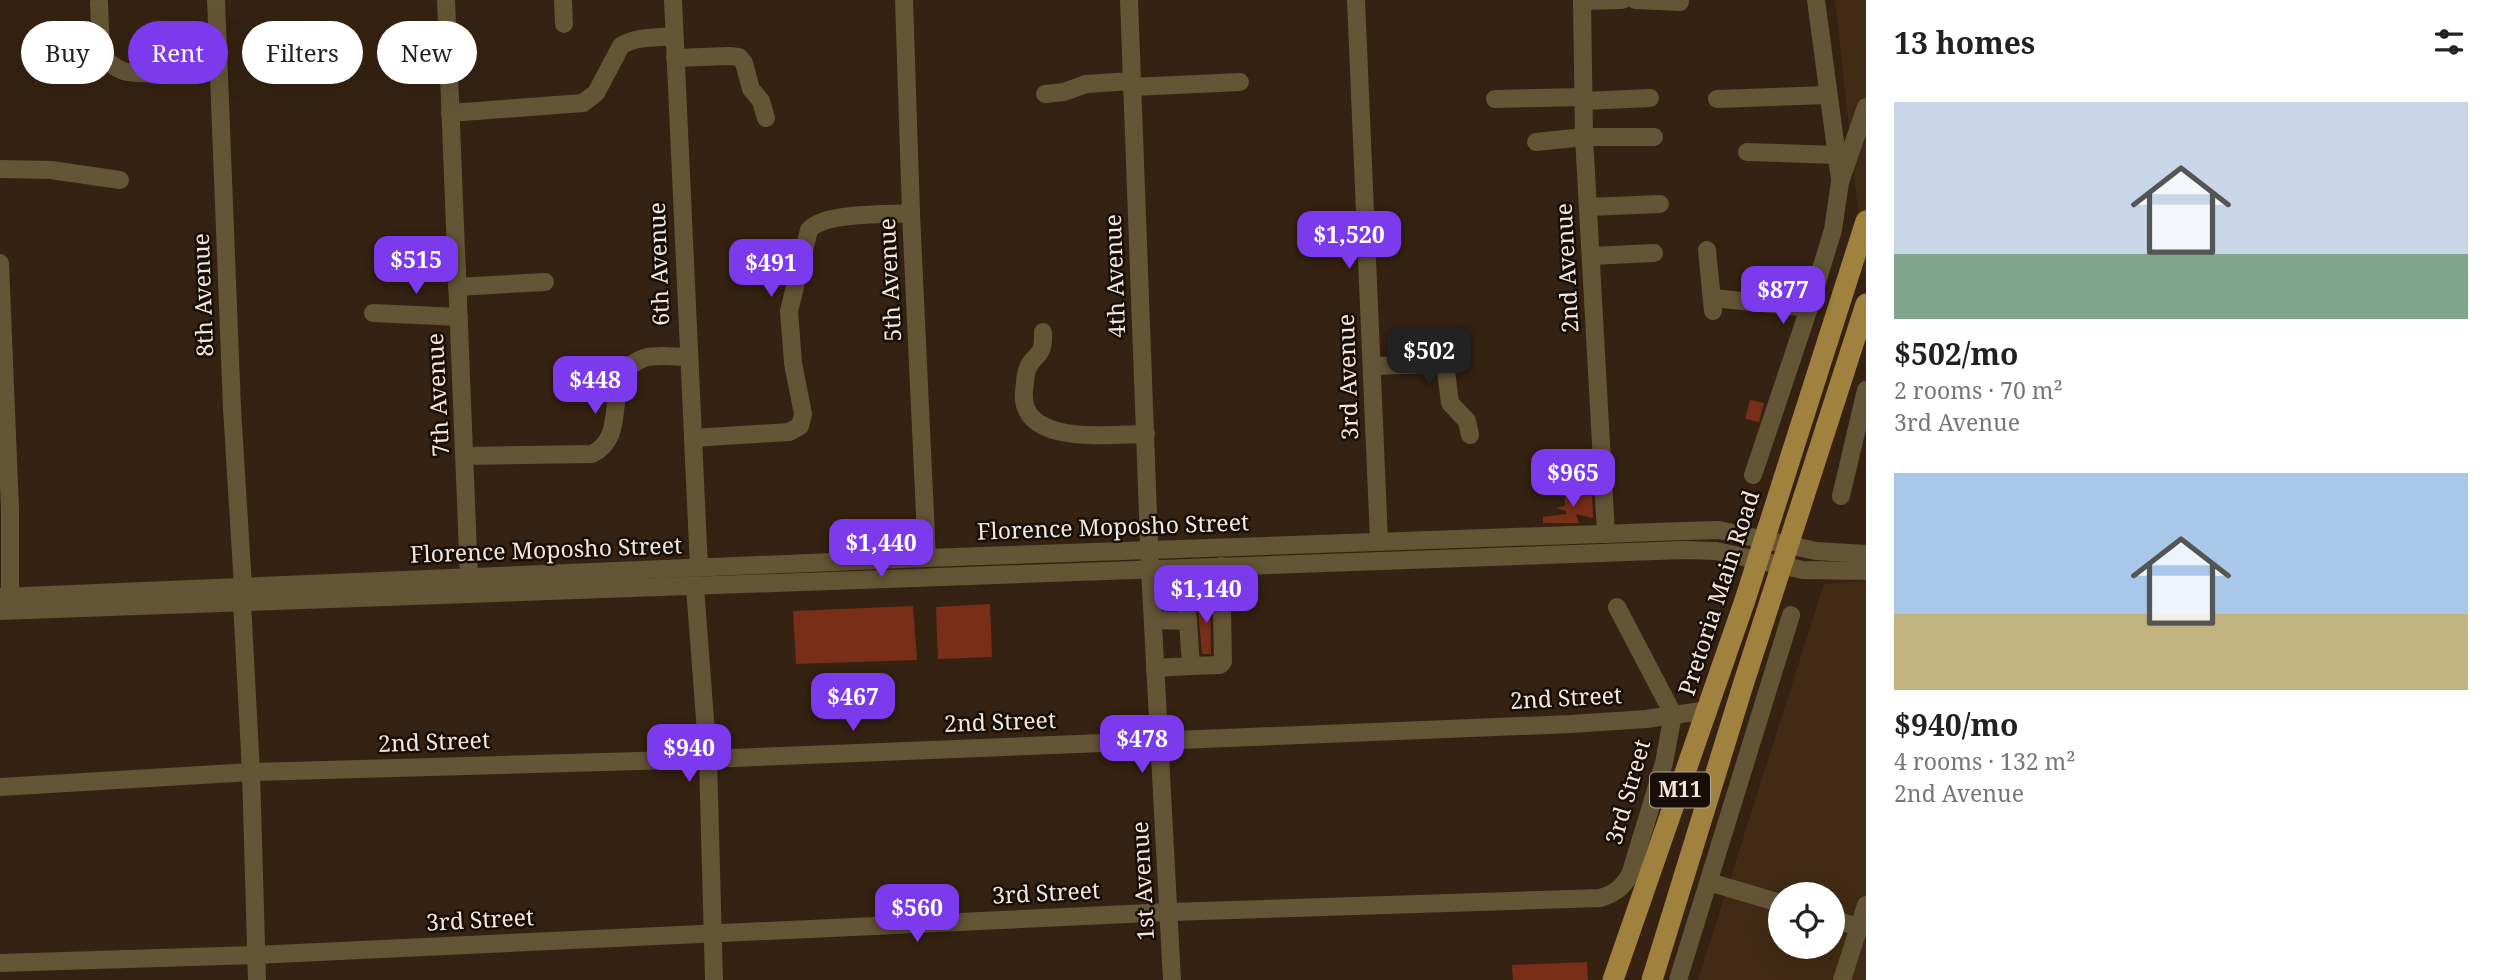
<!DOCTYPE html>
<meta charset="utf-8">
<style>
body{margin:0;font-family:"Noto Serif",serif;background:#f6f6f6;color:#222;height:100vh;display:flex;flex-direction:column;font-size:26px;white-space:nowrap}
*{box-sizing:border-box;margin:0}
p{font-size:23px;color:#767676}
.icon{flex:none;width:38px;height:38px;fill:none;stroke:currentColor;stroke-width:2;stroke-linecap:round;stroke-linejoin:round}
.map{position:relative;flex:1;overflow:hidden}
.details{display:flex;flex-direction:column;background:#fff;width:630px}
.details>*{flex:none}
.guide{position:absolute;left:21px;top:21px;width:665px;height:63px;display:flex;gap:14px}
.tools{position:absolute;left:1768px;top:882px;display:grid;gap:14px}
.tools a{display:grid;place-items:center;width:77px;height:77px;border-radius:50%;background:#fff;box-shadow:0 7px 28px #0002;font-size:35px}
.price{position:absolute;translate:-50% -60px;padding:0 16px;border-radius:14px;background:#7c3aed;color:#fff;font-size:23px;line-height:46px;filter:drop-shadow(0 2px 4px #0008)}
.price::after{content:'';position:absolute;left:50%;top:42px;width:21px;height:16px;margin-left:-10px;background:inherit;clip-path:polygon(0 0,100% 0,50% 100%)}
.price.selected{background:#222;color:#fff}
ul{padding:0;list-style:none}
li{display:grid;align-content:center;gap:14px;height:371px;padding:0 28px}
li span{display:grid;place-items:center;height:217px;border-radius:0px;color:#555}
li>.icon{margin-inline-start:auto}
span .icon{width:126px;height:126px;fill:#fffc;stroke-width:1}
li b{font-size:30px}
h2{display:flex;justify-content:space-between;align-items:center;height:84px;padding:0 28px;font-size:30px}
.tag{padding:0 24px;border-radius:32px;background:#fff;box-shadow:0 7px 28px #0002;font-size:24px;line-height:63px}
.tag.selected{background:#7c3aed;color:#fff}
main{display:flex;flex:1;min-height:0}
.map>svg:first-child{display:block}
</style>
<main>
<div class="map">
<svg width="1866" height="980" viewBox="0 0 1866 980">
<rect width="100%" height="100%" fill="#352212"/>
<g fill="#422a15" fill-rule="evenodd">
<path d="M1835,0H1866V284Z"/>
<path d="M1866,581V980H1698L1824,584ZM1780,894H1832V947H1780Z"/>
</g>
<g fill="#792e18">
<path d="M1750,400L1764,403L1759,422L1745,419Z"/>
<path d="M1571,488L1574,504L1576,495H1592L1593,518L1576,514L1579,523H1543V517L1566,514V511L1555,508L1565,506V489Z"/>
<path d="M1203,592H1210L1211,654H1202L1198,611L1204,606L1206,601Z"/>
<path d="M990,604L992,657L938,659L936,607Z"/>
<path d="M913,606L917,660L796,664L793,611Z"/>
<path d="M1587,962L1588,980H1513L1512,965Z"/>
</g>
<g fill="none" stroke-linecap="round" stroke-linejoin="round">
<path stroke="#524030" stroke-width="18" stroke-dasharray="18 9" stroke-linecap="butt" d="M1195,600L1212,599"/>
<g stroke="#645536" stroke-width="18">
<path d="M216,0L232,408L243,587"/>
<path d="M446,0L469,578"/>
<path d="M563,0L564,24"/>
<path d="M673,0L699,568"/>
<path d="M904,0L911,213L927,558"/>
<path d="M1129,0L1150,569L1172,980"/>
<path d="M1356,0L1379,541"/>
<path d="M1582,0L1584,137L1606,534"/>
<path d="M1635,0L1680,2"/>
<path d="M1816,0L1840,179"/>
<path d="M1582,1L1622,0"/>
<path d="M99,3L101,51C105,61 117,70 127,72C149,76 194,69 218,68"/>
<path d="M675,58L729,56L739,57L744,63L751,89L761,101L766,118"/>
<path d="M1132,87L1240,82"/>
<path d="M1045,94L1064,92L1086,84L1132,81"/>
<path d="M1495,99L1584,97"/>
<path d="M1717,99L1828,95"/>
<path d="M1584,101L1650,98"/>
<path d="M450,113L583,103L596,93L621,46C636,36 657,38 674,36"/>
<path d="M1536,142L1584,137H1654"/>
<path d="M1747,152L1837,155"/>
<path d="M0,169L51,170L120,180"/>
<path d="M1588,207L1660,204"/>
<path d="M1707,250L1713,311"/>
<path d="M404,256H417L439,269L457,270"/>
<path d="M1591,256L1654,253"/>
<path d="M0,263L10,509V597"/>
<path d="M457,287L545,282"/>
<path d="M1713,298L1809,308"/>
<path d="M373,313L459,317"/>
<path d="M1043,332C1044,361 1034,351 1027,370C1025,376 1025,385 1024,391C1019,447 1111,434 1146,434"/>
<path d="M1372,366L1437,364L1442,366L1446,371L1450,403L1467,421L1470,435"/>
<path d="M693,438L789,432L800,426L803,414L793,363L789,311L809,230C824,212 887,215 911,213"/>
<path d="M465,456L592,454C633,434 597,375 644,358C657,354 674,357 688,357"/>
<path d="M1753,475L1809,308L1833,230L1840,182L1866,107"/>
<path d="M1841,496L1866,390"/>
<path d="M695,587L708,759L714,980"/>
<path d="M0,597L927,558L1683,531L1719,530L1816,551L1866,554"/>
<path d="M242,602L251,772L257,980"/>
<path d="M0,611L1684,550L1716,551L1803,570L1866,571"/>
<path d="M1153,620L1188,621L1191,666L1155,668"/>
<path d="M1188,621L1186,604L1188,600H1195"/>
<path d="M1191,666L1220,665L1223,662L1221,566"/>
<path d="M0,787L251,772L708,759L1571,724L1646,719L1708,710"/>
<path d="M1709,882L1780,903"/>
<path d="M1832,919L1858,927"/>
<path d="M0,963L255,955L1170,912L1600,898C1614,894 1622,888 1630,875L1664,763L1673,714L1617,607"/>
<path d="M1678,980L1791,615"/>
<path d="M1842,980L1866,905"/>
</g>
<g stroke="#a0813d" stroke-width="21">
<path d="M1613,980L1745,600L1866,221"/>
<path d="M1652,980L1743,685L1866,304"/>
</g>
</g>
<g text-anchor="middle" stroke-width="5" stroke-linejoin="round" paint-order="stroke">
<rect fill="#160e07" stroke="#b1a69d" stroke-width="2" x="1650" y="772.5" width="60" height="35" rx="5"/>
<g font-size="21" font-weight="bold" fill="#f4e7dd">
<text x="1680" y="797">M11</text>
</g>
<g font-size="23" fill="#f4e7dd" stroke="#160e07">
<text transform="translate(659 264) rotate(-92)" y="8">6th Avenue</text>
<text transform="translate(1567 268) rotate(-93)" y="8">2nd Avenue</text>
<text transform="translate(1115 276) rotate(-92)" y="8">4th Avenue</text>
<text transform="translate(890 280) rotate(-93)" y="8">5th Avenue</text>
<text transform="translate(203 295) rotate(-92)" y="8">8th Avenue</text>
<text transform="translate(1348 377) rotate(-92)" y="8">3rd Avenue</text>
<text transform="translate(438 395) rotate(-93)" y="8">7th Avenue</text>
<text transform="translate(1113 527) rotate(-2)" y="8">Florence Moposho Street</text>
<text transform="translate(546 550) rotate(-2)" y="8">Florence Moposho Street</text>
<text transform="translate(1719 593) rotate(-72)" y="8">Pretoria Main Road</text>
<text transform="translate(1566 698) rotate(-3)" y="8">2nd Street</text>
<text transform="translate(1000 722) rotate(-2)" y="8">2nd Street</text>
<text transform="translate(434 742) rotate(-2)" y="8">2nd Street</text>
<text transform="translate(1628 792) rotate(-74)" y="8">3rd Street</text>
<text transform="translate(1143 881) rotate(-93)" y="8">1st Avenue</text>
<text transform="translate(1046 893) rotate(-3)" y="8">3rd Street</text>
<text transform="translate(480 920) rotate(-3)" y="8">3rd Street</text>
</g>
</g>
</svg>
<div class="tools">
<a><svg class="icon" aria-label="locate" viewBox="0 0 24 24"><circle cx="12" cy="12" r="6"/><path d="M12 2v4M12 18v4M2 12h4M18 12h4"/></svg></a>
</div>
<b class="price" style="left:1349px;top:271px">$1,520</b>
<b class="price" style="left:416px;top:296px">$515</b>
<b class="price" style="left:771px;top:299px">$491</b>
<b class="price" style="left:1783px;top:326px">$877</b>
<b class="price selected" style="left:1429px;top:387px">$502</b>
<b class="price" style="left:595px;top:416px">$448</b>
<b class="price" style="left:1573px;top:509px">$965</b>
<b class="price" style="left:881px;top:579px">$1,440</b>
<b class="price" style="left:1206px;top:625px">$1,140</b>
<b class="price" style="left:853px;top:733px">$467</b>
<b class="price" style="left:1142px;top:775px">$478</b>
<b class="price" style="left:689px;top:784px">$940</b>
<b class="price" style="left:917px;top:944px">$560</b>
<div class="guide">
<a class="tag">Buy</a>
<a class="tag selected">Rent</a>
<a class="tag">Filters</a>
<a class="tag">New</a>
</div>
</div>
<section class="details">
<h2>13 homes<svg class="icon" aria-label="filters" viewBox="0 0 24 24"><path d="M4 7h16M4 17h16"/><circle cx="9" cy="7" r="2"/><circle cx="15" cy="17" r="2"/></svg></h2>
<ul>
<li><span style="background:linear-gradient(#c9d6e8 70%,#7fa58c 0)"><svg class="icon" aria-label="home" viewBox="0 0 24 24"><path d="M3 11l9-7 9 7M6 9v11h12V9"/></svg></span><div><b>$502/mo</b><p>2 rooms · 70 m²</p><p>3rd Avenue</p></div></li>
<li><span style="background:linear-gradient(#a9c7e8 65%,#c2b280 0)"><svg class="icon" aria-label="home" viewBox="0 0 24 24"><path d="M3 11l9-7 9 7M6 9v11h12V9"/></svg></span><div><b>$940/mo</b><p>4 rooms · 132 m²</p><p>2nd Avenue</p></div></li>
</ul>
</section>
</main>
